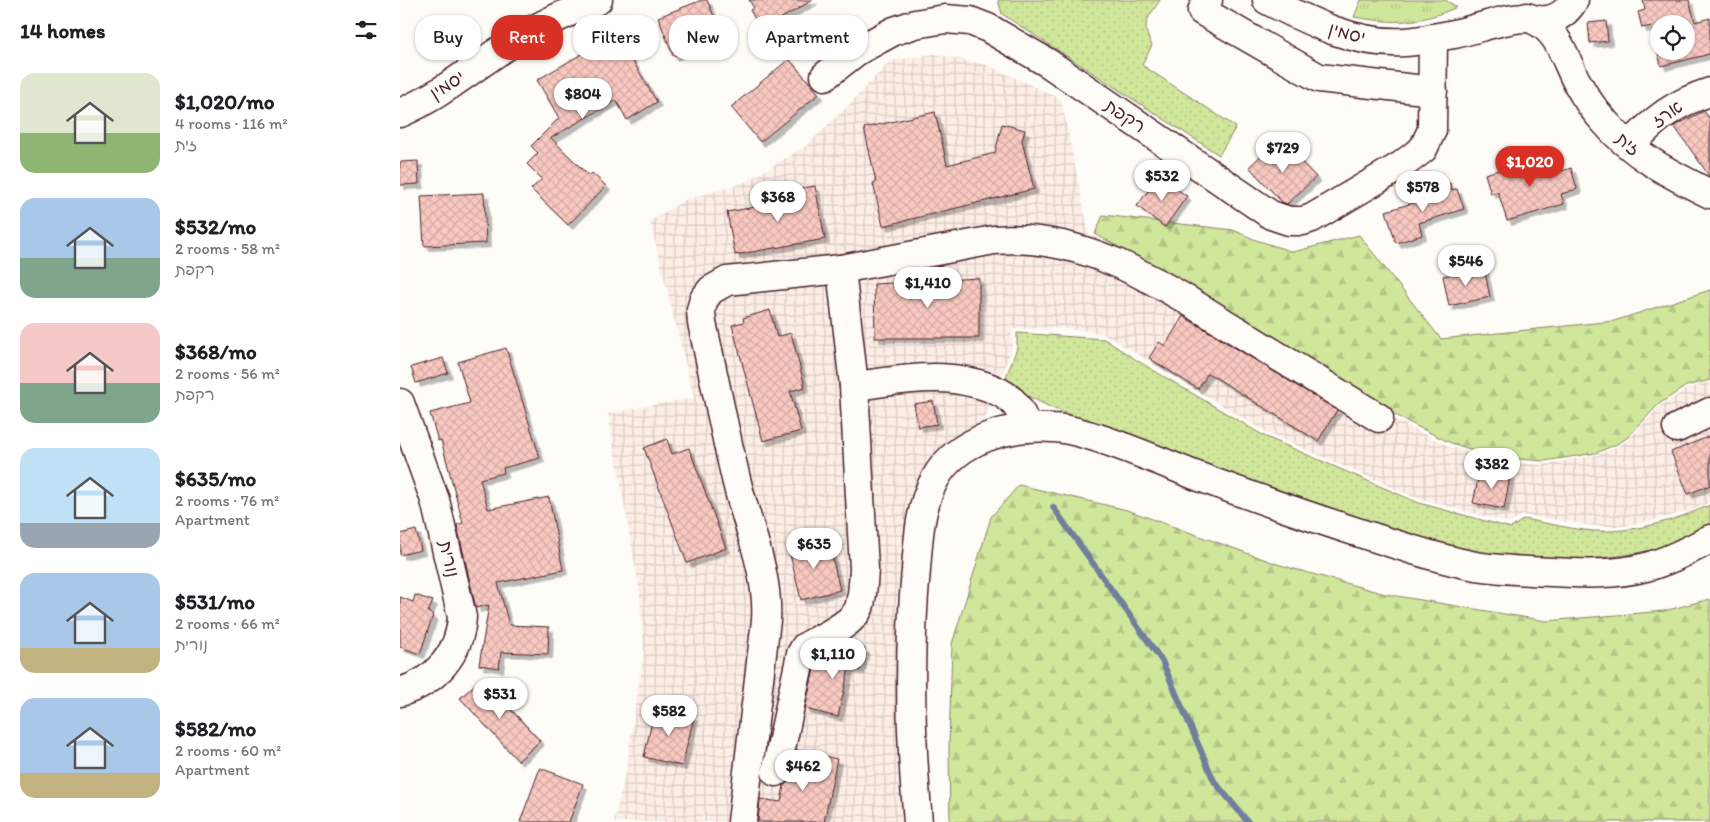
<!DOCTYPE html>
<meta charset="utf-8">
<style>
body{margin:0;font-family:Itim,"Playpen Sans Hebrew",sans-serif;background:#f6f6f6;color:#202124;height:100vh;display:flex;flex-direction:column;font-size:19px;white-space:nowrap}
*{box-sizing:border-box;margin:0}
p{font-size:16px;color:#757577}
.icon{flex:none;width:28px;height:28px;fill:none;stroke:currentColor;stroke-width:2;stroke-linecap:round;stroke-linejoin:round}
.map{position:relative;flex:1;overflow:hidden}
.panel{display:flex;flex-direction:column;background:#fff;width:400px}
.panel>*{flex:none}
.top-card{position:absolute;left:15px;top:15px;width:475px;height:45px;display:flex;gap:10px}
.tools{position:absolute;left:1250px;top:15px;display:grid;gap:10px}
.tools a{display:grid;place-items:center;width:45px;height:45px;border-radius:50%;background:#fff;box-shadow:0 1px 4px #0004;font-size:25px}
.price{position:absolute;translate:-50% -42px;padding:0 11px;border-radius:18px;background:#fff;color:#222;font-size:16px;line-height:32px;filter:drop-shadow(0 1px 2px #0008)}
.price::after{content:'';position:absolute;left:50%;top:30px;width:15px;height:11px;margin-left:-8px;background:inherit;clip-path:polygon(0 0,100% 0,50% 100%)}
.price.current{background:#d93025;color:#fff}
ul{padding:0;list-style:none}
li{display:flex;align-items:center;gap:15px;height:125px;padding:0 20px}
li span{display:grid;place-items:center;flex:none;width:140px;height:100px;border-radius:15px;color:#555}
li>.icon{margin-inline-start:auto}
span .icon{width:60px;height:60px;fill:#fffc;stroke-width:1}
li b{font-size:21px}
h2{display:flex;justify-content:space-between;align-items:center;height:60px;padding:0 20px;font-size:21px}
.chip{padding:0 18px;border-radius:20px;background:#fff;box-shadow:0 1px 4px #0004;font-size:18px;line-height:45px}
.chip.current{background:#d93025;color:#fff}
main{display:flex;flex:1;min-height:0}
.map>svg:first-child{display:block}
</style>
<main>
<section class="panel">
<h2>14 homes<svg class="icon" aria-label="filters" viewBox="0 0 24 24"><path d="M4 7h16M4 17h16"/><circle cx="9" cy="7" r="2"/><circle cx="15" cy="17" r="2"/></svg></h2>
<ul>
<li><span style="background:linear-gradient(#dfe7d0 60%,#8fb573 0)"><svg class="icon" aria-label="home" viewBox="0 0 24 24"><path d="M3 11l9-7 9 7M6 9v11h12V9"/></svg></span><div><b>$1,020/mo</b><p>4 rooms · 116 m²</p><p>זית</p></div></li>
<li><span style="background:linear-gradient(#a9c7e8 60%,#7fa58c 0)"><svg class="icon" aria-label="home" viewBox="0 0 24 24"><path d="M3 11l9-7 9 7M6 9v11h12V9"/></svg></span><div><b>$532/mo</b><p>2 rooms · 58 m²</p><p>רקפת</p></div></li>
<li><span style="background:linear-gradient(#f6c9c9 60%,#7fa58c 0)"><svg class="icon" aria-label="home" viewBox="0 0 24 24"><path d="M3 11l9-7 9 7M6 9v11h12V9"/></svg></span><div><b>$368/mo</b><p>2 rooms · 56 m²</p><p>רקפת</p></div></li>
<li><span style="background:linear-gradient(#bfe0f5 75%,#9aa5b1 0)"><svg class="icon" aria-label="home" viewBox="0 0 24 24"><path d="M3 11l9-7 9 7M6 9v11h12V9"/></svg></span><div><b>$635/mo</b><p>2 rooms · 76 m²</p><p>Apartment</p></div></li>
<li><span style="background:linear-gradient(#a9c7e8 75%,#c2b280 0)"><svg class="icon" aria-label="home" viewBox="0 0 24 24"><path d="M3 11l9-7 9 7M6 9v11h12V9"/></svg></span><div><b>$531/mo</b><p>2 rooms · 66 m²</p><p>נורית</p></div></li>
<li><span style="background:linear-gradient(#a9c7e8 75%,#c2b280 0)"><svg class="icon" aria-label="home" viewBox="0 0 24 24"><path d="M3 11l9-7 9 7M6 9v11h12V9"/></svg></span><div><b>$582/mo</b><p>2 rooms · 60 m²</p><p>Apartment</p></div></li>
</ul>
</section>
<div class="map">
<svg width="1310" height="822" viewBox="0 0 1310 822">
<defs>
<pattern id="industrial-grid" width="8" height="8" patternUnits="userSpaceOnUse" patternTransform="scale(1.25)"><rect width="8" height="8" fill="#fcede6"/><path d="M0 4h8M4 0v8" fill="none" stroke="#dacbc5"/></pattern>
<pattern id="grass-dots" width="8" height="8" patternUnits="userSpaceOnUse" patternTransform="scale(1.25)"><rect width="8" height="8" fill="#d0e69b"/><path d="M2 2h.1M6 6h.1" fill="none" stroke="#b4c586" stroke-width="1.8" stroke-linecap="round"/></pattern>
<pattern id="forest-firs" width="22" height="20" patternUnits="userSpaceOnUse" patternTransform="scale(1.25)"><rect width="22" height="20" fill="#d0e69b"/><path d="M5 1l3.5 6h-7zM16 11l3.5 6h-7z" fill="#b4c586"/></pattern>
<pattern id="park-tufts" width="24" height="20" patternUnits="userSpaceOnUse" patternTransform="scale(1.25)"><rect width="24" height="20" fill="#d0e69b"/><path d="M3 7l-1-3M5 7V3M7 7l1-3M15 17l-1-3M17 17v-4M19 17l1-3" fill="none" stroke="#b4c586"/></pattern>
<pattern id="building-cross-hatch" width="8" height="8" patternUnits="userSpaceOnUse" patternTransform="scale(1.25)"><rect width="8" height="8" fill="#f8c9c0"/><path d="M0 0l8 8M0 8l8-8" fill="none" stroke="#d6aca5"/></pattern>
<filter id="shadow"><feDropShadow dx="4.5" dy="4.5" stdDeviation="0" flood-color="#0004"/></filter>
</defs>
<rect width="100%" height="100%" fill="#fdfcf7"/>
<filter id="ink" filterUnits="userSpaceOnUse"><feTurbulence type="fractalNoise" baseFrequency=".02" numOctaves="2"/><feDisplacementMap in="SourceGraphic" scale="10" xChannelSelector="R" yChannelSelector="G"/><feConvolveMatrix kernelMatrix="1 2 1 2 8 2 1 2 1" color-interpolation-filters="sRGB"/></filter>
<g filter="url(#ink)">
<path fill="url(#industrial-grid)" d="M535,54L587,65L661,99L689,235L789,288L998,421L1048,446L1095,461L1142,465L1197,455L1219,446L1229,439L1260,406L1288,388L1310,382V502L1292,510L1267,517L1223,526H1195L1123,515L1110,523L1014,497L866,432L706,335L691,331L662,328L612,329V348L584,421L558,436L537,457L505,558L496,680L502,822H214L226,771L244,650L240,593L208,413L294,398L250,221L285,200L344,183L405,147L453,101L490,61Z"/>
<g fill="url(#grass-dots)" stroke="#8d8263">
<path d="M598,0H760C748,19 740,23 752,45L742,65L836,127L819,155L602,14Z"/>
<path d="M617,333L704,339L741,363L866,437L1019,503L1111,528L1124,519C1147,523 1170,529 1193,531C1233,533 1274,521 1310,505V525C1292,535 1271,545 1251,550C1178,567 1095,560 1023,542C967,528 913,505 859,485C790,460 722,434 654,409L626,395L605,380L617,348Z"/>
</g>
<g fill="url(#forest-firs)" stroke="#8d8263">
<path d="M703,215L833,230L856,240L893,252L959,235L1041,339L1214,321L1310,290V355H1309L1310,380L1286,386L1259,404L1227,438L1217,444L1196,453L1144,461L1095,457L1051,443L1004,420L788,285L695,234Z"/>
<path d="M619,485L727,510L880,565L985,594L1146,621L1264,611L1310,599V822H550L549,746L552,644L591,517Z"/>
</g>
<path fill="url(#park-tufts)" stroke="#8d8263" d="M961,0H1045L1057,7C1019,24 995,24 954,17Z"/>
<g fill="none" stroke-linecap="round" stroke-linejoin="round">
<path stroke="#727e9c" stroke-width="6" d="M653,507L762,661L814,781L848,822"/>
</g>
<g fill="url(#building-cross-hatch)" stroke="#4a1f2b" fill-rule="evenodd" filter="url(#shadow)">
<path d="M302,0H307L317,23L299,30L304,44L273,56L258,17Z"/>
<path d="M349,0H413L361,30L350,10L354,8Z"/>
<path d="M1243,0H1289L1295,22L1310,18V54L1261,66L1252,26L1242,28L1238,12L1245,10ZM1259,24H1286V51H1259Z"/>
<path d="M1206,21L1208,41L1190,43L1188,23Z"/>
<path d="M211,37L216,45L221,41L257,102L227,120L216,100L151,138L189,176L192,173L206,186L168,225L131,189L142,179L127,164L138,153L131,146L159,118L137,80Z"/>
<path d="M389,59L419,94L360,142L331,107Z"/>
<path d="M1304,111L1310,119V177L1274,126Z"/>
<path d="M535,112L547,165L595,153L602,124L625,130L622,141L634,189L483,226L473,183L476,182L464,128Z"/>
<path d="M886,146L916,177L887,204L882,202L849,167L869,148L875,156Z"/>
<path d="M1132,160L1134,166L1156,160L1159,172L1171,168L1177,189L1161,194L1164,204L1107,221L1098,192L1091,194L1085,174Z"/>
<path d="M18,161L19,184L0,185V162Z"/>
<path d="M763,180L787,196L765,227L737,206L753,184L758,188Z"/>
<path d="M1050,183L1052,190L1057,189L1064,209L1019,223L1022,235L996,243L986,211L1036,196L1034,188Z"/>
<path d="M415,186L425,239L335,255L327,212L388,201L386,191Z"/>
<path d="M84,193L86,243L24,246L21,196Z"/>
<path d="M1084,268L1090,297L1049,306L1043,276Z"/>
<path d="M579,278V338H475L474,284Z"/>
<path d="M370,310L377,337L391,333L405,387L390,391L401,431L363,441L332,325L344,322L343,318Z"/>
<path d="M783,316L937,410L918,441L808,373L798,389L749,358L759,342L765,346Z"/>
<path d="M106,348L140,458L103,468L104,473L80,479L88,509L149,497L163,570L98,583L109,625L149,627L148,654L101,652L99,668L79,665L89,605L76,608L57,525L63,523L41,440L38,441L30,413L70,403L58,362Z"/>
<path d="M43,358L48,373L16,383L11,367Z"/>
<path d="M533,401L537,424L518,427L514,404Z"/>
<path d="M1310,436V485L1288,494L1271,452Z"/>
<path d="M267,439L272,454L289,448L326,548L287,563L244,448Z"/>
<path d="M1080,470L1110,476L1104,509L1073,503Z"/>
<path d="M16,530L21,550L0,555V534Z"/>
<path d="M428,540L440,590L401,600L389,550Z"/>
<path d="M15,595L33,601L28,612L33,615L20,654L0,647V597L13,602Z"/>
<path d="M443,644L465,649L460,670L449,668L438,717L405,709L416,660L433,663L436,648Z"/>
<path d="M82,678L140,741L118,761L60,698Z"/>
<path d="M255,708L294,717L282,766L244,757Z"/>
<path d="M397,750L437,759L424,822H358L360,799L381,802L384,785L388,782L391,775Z"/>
<path d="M140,768L183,784L169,822H120Z"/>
</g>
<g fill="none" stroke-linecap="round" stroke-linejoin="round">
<defs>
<g id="minor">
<path d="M808,0L802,11L919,78L1033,91"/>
<path d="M867,0C910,22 955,45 1005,42C1021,41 1037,37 1054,34C1078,29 1103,18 1128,18"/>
<path d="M1127,17C1146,25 1164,18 1174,0"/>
<path d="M1134,20C1160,31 1165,61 1178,84C1185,97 1194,110 1204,121C1232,155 1272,175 1310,194"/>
<path d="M425,76L457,51L494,31L515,24L545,19L570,21L588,28L648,63L871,215L889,221H903L912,218L1002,165L1023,149L1032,130L1033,38"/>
<path d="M0,113C40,96 75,66 111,43C139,25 168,12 198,0"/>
<path d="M1230,146C1254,119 1275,103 1310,92"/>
<path d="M454,386C480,383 506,378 532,378C556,377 599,385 615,404C621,411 624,420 627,428"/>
<path d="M0,403L35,500L62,617C60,654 35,682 0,692"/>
<path d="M1277,428L1310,412"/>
<path d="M376,772L401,654L405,647C421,638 452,625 459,608C463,596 463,582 464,569L454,386L441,269"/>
<path d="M342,822L366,620C369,573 348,528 337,483C324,430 314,376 302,323L301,310L304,299L311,290L327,281L441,269L594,240C686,232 764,286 839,332C885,361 932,389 979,418"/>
</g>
<path id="major" d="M518,822C510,736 508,656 516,570C518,540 520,505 535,479C557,439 610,425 653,428C668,428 684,434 698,438C732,449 764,463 797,476C852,497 908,516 963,534C1001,546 1038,559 1076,566C1101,570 1127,571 1152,572C1183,574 1216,575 1246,567C1268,561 1290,550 1310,539"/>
</defs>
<use href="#minor" stroke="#4a1f2b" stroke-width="31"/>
<use href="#major" stroke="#4a1f2b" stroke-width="31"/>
<use href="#minor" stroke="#fdfcf7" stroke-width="28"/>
<use href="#major" stroke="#fdfcf7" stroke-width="28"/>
</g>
</g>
<g text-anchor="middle" stroke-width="5" stroke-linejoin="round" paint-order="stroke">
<g font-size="18" fill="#4a1f2b" stroke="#fdfcf7">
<text transform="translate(947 33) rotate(15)" y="6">יסמין</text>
<text transform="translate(47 85) rotate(-33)" y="6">יסמין</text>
<text transform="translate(1267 114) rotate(-35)" y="6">ארז</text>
<text transform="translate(725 116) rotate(34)" y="6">רקפת</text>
<text transform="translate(1228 144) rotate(40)" y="6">זית</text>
<text transform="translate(49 559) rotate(77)" y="6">נורית</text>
</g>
</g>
</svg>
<div class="tools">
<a><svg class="icon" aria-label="locate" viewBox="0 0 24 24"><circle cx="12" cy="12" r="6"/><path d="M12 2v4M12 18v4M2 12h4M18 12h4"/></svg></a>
</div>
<b class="price" style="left:183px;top:120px">$804</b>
<b class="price" style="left:883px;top:174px">$729</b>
<b class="price current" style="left:1130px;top:188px">$1,020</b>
<b class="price" style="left:762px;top:202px">$532</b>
<b class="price" style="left:1023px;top:213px">$578</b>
<b class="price" style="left:378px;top:223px">$368</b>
<b class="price" style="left:1066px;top:287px">$546</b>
<b class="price" style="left:528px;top:309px">$1,410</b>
<b class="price" style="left:1092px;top:490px">$382</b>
<b class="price" style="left:414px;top:570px">$635</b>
<b class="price" style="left:433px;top:680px">$1,110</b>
<b class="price" style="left:100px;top:720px">$531</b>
<b class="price" style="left:269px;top:737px">$582</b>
<b class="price" style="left:403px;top:792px">$462</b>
<div class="top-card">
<a class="chip">Buy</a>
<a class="chip current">Rent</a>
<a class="chip">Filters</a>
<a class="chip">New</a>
<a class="chip">Apartment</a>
</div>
</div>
</main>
